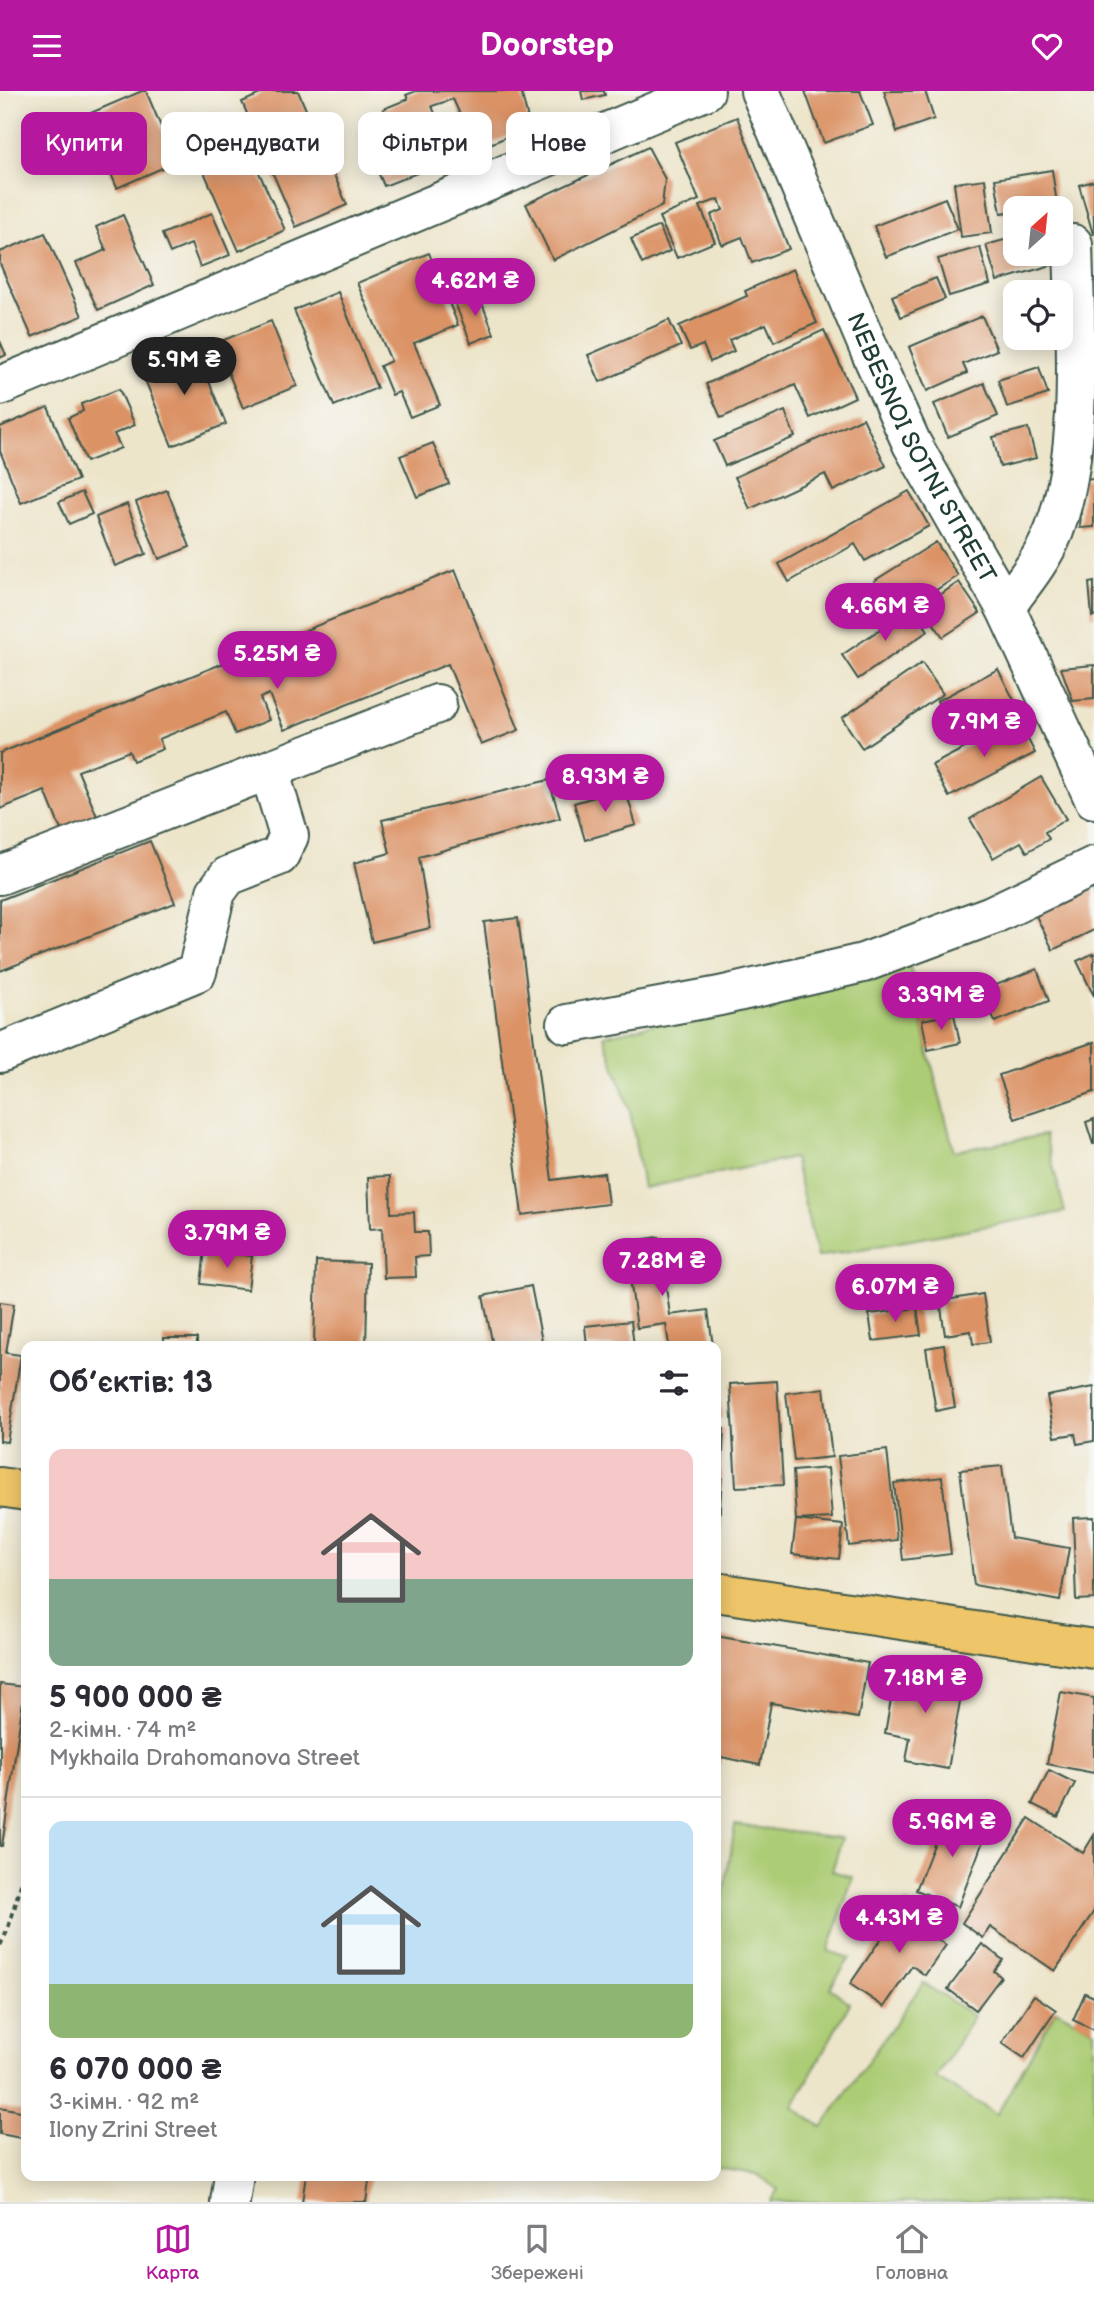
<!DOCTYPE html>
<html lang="uk">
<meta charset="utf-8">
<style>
body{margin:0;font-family:"Balsamiq Sans",sans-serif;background:#f2f2f3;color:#2b2b33;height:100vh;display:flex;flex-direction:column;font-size:26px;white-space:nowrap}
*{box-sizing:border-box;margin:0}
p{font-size:23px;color:#7c7c81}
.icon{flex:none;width:38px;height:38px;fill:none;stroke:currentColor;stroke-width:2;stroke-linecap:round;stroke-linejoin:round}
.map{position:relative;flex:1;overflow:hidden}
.details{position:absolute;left:21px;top:1250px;width:700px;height:840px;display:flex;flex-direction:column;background:#fff;border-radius:14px;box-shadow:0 4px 18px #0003}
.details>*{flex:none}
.top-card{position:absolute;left:21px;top:21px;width:700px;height:63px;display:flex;gap:14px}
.needle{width:46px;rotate:27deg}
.fabs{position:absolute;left:1003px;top:105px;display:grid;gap:14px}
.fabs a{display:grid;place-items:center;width:70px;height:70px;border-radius:14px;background:#fff;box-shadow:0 4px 18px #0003;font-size:35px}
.price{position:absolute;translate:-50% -60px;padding:0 16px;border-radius:24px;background:#b5179e;color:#fff;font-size:23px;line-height:46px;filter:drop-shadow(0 2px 4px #0008)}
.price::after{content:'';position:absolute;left:50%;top:42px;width:21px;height:16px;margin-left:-10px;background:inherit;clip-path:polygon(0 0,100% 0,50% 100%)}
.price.on{background:#222;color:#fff}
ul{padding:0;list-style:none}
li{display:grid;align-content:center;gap:14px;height:371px;padding:0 28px}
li+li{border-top:2px solid #e1e1e2}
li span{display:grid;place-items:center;height:217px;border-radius:14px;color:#555}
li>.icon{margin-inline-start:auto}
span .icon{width:126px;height:126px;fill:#fffc;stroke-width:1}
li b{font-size:30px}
h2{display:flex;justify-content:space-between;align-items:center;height:84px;padding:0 28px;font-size:30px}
.pill{padding:0 24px;border-radius:14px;background:#fff;box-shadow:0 4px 18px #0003;font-size:24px;line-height:63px}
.pill.on{background:#b5179e;color:#fff}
header{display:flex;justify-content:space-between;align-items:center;height:91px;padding:0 28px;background:#b5179e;color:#fff;font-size:32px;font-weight:700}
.menu{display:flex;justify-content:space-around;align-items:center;height:98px;border-top:2px solid #e1e1e2;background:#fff;font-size:19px;color:#7c7c81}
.menu a{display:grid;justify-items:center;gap:4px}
.menu .on{color:#b5179e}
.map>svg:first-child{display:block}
</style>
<header><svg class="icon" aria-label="menu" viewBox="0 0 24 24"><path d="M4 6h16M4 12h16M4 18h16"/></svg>Doorstep<svg class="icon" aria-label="heart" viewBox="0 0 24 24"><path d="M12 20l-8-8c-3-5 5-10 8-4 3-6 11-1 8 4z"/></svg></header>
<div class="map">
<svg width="1094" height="2111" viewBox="0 0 1094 2111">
<rect width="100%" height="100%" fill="#f6f6f2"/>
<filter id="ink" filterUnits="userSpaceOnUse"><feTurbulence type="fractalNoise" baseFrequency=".0143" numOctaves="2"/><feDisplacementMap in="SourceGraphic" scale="14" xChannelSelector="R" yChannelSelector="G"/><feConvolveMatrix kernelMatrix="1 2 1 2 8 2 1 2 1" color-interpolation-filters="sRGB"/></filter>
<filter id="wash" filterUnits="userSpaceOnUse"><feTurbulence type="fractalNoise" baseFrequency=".00686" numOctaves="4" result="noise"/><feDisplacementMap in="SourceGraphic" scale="28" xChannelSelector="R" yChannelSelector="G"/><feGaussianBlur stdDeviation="1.57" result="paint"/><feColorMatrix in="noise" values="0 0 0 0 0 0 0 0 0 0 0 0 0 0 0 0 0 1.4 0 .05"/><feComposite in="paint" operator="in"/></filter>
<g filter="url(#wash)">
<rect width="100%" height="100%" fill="#ede5ca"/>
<g fill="#accc74" stroke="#668454" stroke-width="2">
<path d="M909,871L928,959L954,1060L1045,1044L1065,1121L817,1166L794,1067L643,1097L630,1020L604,945Z"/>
<path d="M735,1734L842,1747L832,1780L853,1786L828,1860L850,1867L830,1897L850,1912L793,2016L822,2036L923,1892L974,1925L936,1987L997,2023L1056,1919L1094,1939V2111H770L778,2098L756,2083L716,2077V1852Z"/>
</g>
<g id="blocks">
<g fill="#db9265">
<path d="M142,0H146L176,71L117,97L86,24Z"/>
<path d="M267,0H298L347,114L296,136L242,11Z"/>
<path d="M416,0H521L530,36L476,59L453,8L432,15L453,68L384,95L373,69L399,58L383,18L408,8L406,4Z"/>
<path d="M581,0H604L605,4L583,9Z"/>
<path d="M805,0H860L873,34L824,52Z"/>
<path d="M884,0H925L934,28L897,41Z"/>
<path d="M737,26L789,158L752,172L742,146L722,154L711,124L723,119L719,108L700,115L715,151L677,167L659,126L699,109L675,51Z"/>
<path d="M242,44L285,139L239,160L197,65Z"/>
<path d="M648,56L665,88L662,115L553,169L526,113Z"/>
<path d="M1052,79L1057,113L1015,117V120L1001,122L995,88Z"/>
<path d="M985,88L992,142L961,146L954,92Z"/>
<path d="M1094,90V143H1093L1079,94Z"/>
<path d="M945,107L958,138L886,166L874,135Z"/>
<path d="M212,122L230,164L200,176L191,153L170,162L162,143Z"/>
<path d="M123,124L154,194L98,219L76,172L106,159L96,136Z"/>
<path d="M659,135L670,160L642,173L631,148Z"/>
<path d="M45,142L82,225L32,246L0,173V161Z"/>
<path d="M1015,146V163H1059L1062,171L997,190L986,154Z"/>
<path d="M980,156L990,193L949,205L938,168Z"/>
<path d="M429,162L458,234L414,252L440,314L410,326L399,301L392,304L380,275L391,270L357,192Z"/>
<path d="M484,175L492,195L477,200L469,180Z"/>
<path d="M793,178L817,232L774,251L766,233L729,249L734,260L710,271L703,254L690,259L679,235L747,205L745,200Z"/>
<path d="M936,187L945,208L901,226L892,205Z"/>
<path d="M338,201L377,297L334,315L294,219Z"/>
<path d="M478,202L494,243L471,252L455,212Z"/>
<path d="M982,225L997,259L963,273L967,282L927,300L909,256Z"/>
<path d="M669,229L681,255L600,291L588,264Z"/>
<path d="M271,230L297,295L243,317L216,252Z"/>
<path d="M824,239L855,306L810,327L795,294L721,327L706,293Z"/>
<path d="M0,250L6,264L0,267Z"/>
<path d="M196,258L226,333L172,355L141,279Z"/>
<path d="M1039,276L1048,303L1007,316L998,289Z"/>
<path d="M984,292L998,325L948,346L934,313Z"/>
<path d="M119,298L135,334L114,343L121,357L86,371L68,327L83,320L81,313Z"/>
<path d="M48,316L78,389L21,412L0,360V336Z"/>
<path d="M785,320L795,346L725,375L714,350Z"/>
<path d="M863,327L886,375L833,400L825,383L750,418L735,386Z"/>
<path d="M1028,337L1036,367L1000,376L993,346Z"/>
<path d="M433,352L449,393L417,406L400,365Z"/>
<path d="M1094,388V436L1080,437L1083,389Z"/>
<path d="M167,399L190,456L159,468L136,411Z"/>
<path d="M909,400L929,435L865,470L855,453L789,491L779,473Z"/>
<path d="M82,401L92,423L69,433L59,411Z"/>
<path d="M127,413L146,463L115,475L96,426Z"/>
<path d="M936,451L958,485L928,504L923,496L890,515L874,490Z"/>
<path d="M455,479L519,639L481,654L448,573L284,639L269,603L260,607L269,629L235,643L226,621L159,648L163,658L133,670L129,660L78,680L99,730L63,744L45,700L0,718V662Z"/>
<path d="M959,491L980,522L943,546L922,516Z"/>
<path d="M1094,491V525L1092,526L1089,492Z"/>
<path d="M913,516L928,540L858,588L842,564Z"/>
<path d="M922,572L943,603L862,657L842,627Z"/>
<path d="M1094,574V608L1073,610L1061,577Z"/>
<path d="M998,578L1016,613L954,644L937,610Z"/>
<path d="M1018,629L1035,662L949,706L932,674Z"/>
<path d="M1041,686L1066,728L1045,741L1049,748L1027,761L1021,751L993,767L970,728Z"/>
<path d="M549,689L560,727L419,766L430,837L372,851L354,772L390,762L382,729Z"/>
<path d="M625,697L636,734L585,749L574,712Z"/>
<path d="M150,750L175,812L0,880V809Z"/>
<path d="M1094,797V839L1053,859L1036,825Z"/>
<path d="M518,827L552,1089L604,1082L608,1113L522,1124L484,831Z"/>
<path d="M1094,862V905L1077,870Z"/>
<path d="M1037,878L1049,910L995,931L983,899Z"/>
<path d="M954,923L960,952L928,959L922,929Z"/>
<path d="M1094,951V1001L1015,1028L999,984Z"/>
<path d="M1094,1028V1053H1093L1086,1031Z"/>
<path d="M390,1085L391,1122L414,1121L415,1141H428L429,1165L415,1166L416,1186L384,1187L382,1137L370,1138L368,1086Z"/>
<path d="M659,1146L670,1224L708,1219L713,1255H669L666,1233L637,1237L625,1151Z"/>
<path d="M205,1159L252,1165L248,1199L201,1193Z"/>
<path d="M316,1170L368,1172L366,1255L314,1254Z"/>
<path d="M531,1195L543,1255H493L483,1205Z"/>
<path d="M983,1203L990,1251L973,1253L971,1240L945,1244L940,1210Z"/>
<path d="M0,1211L14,1213L6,1262L21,1264L7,1351L0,1350Z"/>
<path d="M917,1217L921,1244L873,1250L869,1223Z"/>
<path d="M631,1230L634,1255H587L585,1235Z"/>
<rect x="164" y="1247" width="33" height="8"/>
<path d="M944,1254L955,1316L936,1320L926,1257Z"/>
<path d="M716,1287L723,1327L716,1328Z"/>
<path d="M777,1290L783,1394L736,1396L730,1293Z"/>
<path d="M1094,1296V1350L1077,1353L1075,1343L1055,1346L1047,1305Z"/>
<path d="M824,1297L832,1366L794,1370L786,1302Z"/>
<path d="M716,1337L724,1338L719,1441H716Z"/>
<path d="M887,1359L897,1449L849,1455L838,1365Z"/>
<path d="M1002,1375L1011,1447L1069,1457L1060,1510L974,1494L960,1379Z"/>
<path d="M828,1377L832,1427L796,1429L793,1380Z"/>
<path d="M942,1386L951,1463L903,1469L894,1392Z"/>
<path d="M1094,1426V1508L1076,1509L1073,1427Z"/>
<path d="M796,1429L843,1434L839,1468L792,1463Z"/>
<path d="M716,1545L868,1572L858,1627L771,1612L760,1674L721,1666L716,1689Z"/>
<path d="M897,1576L964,1588L948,1678L906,1670L910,1647L885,1642Z"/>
<path d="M0,1593L25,1596L2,1755H0Z"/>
<path d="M1061,1601L1094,1607V1682L1047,1673Z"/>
<path d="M1049,1679L1075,1692L1058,1726L1032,1713Z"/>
<path d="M947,1721L988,1737L958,1816L916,1799Z"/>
<path d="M1029,1727L1083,1762L1094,1744V1820L1055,1880L990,1836L983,1847L962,1832Z"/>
<path d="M906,1811L937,1832L930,1843L946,1854L925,1884L912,1875L884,1916L850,1893Z"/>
<path d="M982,1853L1003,1869L994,1880L1001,1886L976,1919L948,1898Z"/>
<path d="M1085,1902L1094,1906V1939L1073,1929Z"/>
<path d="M1034,1904L1056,1919L1024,1967L1002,1952Z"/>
<path d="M0,2016L26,2021V2048L0,2043Z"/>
<path d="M306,2084H370L366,2111H302Z"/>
</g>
</g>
</g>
<g filter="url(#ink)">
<use href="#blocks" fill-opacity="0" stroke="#3e564a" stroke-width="2"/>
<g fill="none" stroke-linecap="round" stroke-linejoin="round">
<defs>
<g id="minor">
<path id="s1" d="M760,0L870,260L912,353L1005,516L1094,708"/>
<path d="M0,295L705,0"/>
<path d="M1005,516C1023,492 1043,468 1054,440C1085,356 1075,242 1073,153"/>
<path d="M0,784L437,613"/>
<path d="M567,933L720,905L863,872L992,824L1094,775"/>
<path d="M0,962L197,881L216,801L228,785L279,765L289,745L269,679"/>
<path d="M230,2111L234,2084"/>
</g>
<g id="major">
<path d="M0,1396L26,1400"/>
<path d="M716,1501L1094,1558"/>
</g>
</defs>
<use href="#minor" stroke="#3e564a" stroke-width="42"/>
<use href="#major" stroke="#3e564a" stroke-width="42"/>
<path stroke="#3e564a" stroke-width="4.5" stroke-dasharray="5 5" stroke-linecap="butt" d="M0,1854L7,1840L26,1778"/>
<use href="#minor" stroke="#fff" stroke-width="38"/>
<use href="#major" stroke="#eec569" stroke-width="38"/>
</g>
</g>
<g text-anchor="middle" stroke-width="5" stroke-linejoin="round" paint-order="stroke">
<g font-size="24" fill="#1f3d34" stroke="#f6f6f2">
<text dy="8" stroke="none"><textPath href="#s1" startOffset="392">NEBESNOI SOTNI STREET</textPath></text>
</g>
</g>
</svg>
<div class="fabs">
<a><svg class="needle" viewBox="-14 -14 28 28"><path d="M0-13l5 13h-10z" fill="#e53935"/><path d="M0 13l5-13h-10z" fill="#7c7c81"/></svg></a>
<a><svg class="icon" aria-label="locate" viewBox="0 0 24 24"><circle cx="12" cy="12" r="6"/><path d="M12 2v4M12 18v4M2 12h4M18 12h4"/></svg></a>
</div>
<b class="price" style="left:475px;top:227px">4.62M ₴</b>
<b class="price on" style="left:184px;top:306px">5.9M ₴</b>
<b class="price" style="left:885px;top:552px">4.66M ₴</b>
<b class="price" style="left:277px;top:600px">5.25M ₴</b>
<b class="price" style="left:984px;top:668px">7.9M ₴</b>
<b class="price" style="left:605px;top:723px">8.93M ₴</b>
<b class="price" style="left:941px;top:941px">3.39M ₴</b>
<b class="price" style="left:227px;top:1179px">3.79M ₴</b>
<b class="price" style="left:662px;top:1207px">7.28M ₴</b>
<b class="price" style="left:895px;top:1233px">6.07M ₴</b>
<b class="price" style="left:925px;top:1624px">7.18M ₴</b>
<b class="price" style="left:952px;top:1768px">5.96M ₴</b>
<b class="price" style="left:899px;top:1864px">4.43M ₴</b>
<div class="top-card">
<a class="pill on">Купити</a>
<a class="pill">Орендувати</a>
<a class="pill">Фільтри</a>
<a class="pill">Нове</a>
</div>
<section class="details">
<h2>Об’єктів: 13<svg class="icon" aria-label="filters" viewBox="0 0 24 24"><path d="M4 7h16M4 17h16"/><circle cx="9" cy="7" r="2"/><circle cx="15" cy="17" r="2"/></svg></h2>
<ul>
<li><span style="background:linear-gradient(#f6c9c9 60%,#7fa58c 0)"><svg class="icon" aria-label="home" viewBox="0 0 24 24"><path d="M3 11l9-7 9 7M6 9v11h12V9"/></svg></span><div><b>5 900 000 ₴</b><p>2-кімн. · 74 m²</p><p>Mykhaila Drahomanova Street</p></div></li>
<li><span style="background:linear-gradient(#bfe0f5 75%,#8fb573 0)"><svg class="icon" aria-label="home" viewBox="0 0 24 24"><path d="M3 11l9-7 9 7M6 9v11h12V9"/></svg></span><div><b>6 070 000 ₴</b><p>3-кімн. · 92 m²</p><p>Ilony Zrini Street</p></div></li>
</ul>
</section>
</div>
<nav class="menu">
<a class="on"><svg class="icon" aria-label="map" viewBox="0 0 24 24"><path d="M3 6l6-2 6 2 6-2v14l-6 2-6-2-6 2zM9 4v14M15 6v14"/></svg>Карта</a>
<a><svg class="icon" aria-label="saved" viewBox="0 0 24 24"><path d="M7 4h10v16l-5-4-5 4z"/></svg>Збережені</a>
<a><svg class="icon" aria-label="home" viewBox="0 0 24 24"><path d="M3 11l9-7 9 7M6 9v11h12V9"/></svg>Головна</a>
</nav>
